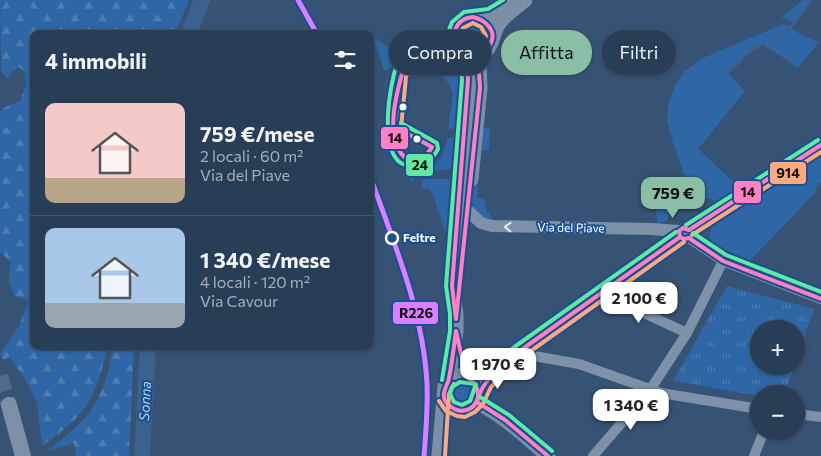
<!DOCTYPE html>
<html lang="it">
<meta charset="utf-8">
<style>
body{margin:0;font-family:Commissioner,sans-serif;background:#344961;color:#f1f3f6;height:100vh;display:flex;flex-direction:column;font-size:19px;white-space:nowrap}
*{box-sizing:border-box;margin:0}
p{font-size:16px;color:#a5aeba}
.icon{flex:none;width:28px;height:28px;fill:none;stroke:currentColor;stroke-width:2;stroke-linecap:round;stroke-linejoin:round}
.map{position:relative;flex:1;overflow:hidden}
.details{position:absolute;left:30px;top:30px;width:344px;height:320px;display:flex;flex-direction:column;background:#283e57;border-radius:10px;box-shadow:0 1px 4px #0004,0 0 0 1px #44576d}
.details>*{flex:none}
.guide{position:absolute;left:389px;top:30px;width:356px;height:45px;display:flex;gap:10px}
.tools{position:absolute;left:750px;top:320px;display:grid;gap:10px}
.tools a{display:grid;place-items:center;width:55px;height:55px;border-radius:50%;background:#283e57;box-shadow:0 1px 4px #0004,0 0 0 1px #44576d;font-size:25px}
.price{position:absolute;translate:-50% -42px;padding:0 11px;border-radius:10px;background:#fff;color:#222;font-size:16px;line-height:32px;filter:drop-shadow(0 1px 2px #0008)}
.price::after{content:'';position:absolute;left:50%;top:30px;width:15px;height:11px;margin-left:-8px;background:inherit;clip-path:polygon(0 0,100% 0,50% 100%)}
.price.on{background:#8abfa5;color:#111}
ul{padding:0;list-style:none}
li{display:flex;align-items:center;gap:15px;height:125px;padding:0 15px}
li+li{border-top:1px solid #44576d}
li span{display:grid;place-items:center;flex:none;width:140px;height:100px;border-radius:10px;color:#555}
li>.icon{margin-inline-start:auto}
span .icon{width:60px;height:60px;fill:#fffc;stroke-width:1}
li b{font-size:21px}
h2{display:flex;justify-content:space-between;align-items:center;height:60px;padding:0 15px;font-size:21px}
.tag{padding:0 18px;border-radius:22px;background:#283e57;box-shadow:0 1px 4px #0004,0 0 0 1px #44576d;font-size:18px;line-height:45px}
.tag.on{background:#8abfa5;color:#111}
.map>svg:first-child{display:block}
</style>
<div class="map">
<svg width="821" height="456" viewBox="0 0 821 456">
<defs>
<pattern id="forest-firs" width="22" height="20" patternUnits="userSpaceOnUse" patternTransform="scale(1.25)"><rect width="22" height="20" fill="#2f66a5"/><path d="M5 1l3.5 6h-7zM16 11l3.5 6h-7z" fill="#4e7db2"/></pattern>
<pattern id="park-tufts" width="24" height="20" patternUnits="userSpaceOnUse" patternTransform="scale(1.25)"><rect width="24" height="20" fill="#2f66a5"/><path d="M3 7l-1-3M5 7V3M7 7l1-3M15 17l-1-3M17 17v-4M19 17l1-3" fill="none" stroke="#4e7db2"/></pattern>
</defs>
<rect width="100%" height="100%" fill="#365274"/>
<g fill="#2f66a5">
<path d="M803,0H813L794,22L781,17Z"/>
<path d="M783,24L787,25L800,34L819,42L798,68L775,52L762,45L742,59L741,62L728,74L745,91L698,149L741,189L719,202L697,195L689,188L673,143L667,121L668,105L675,86L685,71L703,58Z"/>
<circle cx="473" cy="37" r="12"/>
<path d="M372,33C377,39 382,44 390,47C395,49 398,48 402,52V59L394,66L384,71Z"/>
<path d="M431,45V76L416,67L411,60C414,50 420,44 431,45Z"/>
<path d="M436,46C446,48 458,53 461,63C465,73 462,113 462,126L448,129L453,95L450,86L438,70Z"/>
<path d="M490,127L489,149L481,151L477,198L484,199L486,209L493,218C484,220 480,215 473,209L472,198L479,130Z"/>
<path d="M461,135L455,167C440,175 416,164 412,185L411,179C420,162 440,178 447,139Z"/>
<path d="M821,152V182L815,189L817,191L749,262L713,243L709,237L711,228Z"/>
<path d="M426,179H454L450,244L431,190L421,187L422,181Z"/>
<path d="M684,194L691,202L708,207C696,206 687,206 679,197Z"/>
<path d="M669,203L670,213L668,219L657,225L656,209Z"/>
<path d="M458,381L470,385L473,392L464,405L452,402L449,390Z"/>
</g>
<g fill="url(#forest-firs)">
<path d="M0,0H189L175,34H34V346H107C105,364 93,401 80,414C69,426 55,437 42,446L37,403L30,387L10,357L3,360L0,354L19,326L28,301L14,295C9,283 7,275 11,262L0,252V111L7,106L20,101L26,84L24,71L18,67L11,72L8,79L1,71Z"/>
<path d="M113,346H134L129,456H76L74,443L45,452C60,441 78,427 89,413C102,396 111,367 113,346Z"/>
</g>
<path fill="url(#park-tufts)" d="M727,286L814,309L796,361V329H759V366H794L785,394H759V396L673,381Z"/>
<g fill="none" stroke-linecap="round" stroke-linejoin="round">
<path stroke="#3b618d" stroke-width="2.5" d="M727,72C737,63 756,38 770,46C788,34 798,17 811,0"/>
<g stroke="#3b618d" stroke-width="16">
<path d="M189,34L202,0"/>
<path d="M142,456L148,346"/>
</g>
<path stroke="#546c89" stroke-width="16" stroke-dasharray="16 8" stroke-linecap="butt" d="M0,376L9,405"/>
<g stroke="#7d92a8" stroke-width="10">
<path d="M395,127L400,76L411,43L421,40L453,39"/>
<path d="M689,238L723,261L821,299"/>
<path d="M601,293L687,333"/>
<path d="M517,353L579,364L661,393L759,409"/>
<path d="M796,414L821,417"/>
<path d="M593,456L650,390L687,333L723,261"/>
<path d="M754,456L764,431"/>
</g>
<g stroke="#7d92a8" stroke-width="12">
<path d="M468,211L481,223L492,226L651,229L679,231"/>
<path d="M689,230L821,145"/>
<path d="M479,391L496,371L517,353L680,237"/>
</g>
<g stroke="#7d8ea7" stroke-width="15">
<path d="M513,0C506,5 499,11 490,15C475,21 457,12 454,35C453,42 456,48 461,52C465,56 471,57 476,56C493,53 491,35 499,23C506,14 516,7 525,0"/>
<path d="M471,179L480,88L479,64L482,54"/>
<path d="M448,381L456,331V314L452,286L468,80L466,55"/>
<path d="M477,402C504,416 525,436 548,456"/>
<path d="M439,456L445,386C450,379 455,374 464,376C501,381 461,437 444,398"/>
</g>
<path stroke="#7e90a7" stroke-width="16" d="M9,405L23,456"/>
<defs>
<g id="bus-1">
<path d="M473,17C480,19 485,21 490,28C499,42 482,51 479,64C478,72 480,80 480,88L456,319L452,286L468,80L466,55L456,46L454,34C456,24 463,18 473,17Z"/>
<path d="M395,127L432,147C427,157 419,160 408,160C377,139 403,72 411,43"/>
<path d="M680,237L679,231L683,228L689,230L821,145"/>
<path d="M680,237L684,239L689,238L723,261L821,299"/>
<path d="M456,331L466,376C493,394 469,422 450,406C447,404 444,400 444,397C443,389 448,385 449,378C452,363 454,346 456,331Z"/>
<path d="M477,402C481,381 501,367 517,353L680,237"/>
<path d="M477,402L505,420L548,456"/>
</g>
<g id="bus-2">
<path d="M473,23L481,27L486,36L473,63L472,52L464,45L460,38L463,28Z"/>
<path d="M401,128L406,77L417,45"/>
<path d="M692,235L821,152"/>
<path d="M439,401L446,411L457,416L465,417L475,412L483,404L491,387L521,358L684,242"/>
<path d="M445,456L449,394L454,384"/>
</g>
<g id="bus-3">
<path d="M401,123L437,143L438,149C433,159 425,165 414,166C376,169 389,95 394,74C397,63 402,52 405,41"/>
<path d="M686,225L818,140"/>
<path d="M693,233L726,255L821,292"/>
<path d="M493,365L513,348L676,232"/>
<path d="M442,380L450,331V314L446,286L462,80L460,58L452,50L449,43V30L452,22L464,12L488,9L503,0"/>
<path d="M460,382L476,384L470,401L462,405L454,402L450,394L452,387Z"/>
<path d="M480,397L509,415L552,451"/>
</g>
</defs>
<use href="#bus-1" stroke="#1b4f8f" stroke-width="8"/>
<use href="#bus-2" stroke="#1b4f8f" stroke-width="8"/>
<use href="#bus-3" stroke="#1b4f8f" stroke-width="8"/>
<use href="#bus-1" stroke="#ff80c5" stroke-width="4"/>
<use href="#bus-2" stroke="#ffa980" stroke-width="4"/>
<use href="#bus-3" stroke="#60e9a3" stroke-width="4"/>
<defs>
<g id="rail-1">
<path d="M298,0L317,34"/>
<path d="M370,176C394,243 423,311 427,383C428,408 426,432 424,456"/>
</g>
</defs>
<use href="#rail-1" stroke="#1b4f8f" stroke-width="9"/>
<use href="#rail-1" stroke="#d880ff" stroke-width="5"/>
</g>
<defs><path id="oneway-chevron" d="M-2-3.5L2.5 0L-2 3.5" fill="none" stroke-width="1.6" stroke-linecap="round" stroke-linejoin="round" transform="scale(1.25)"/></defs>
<use stroke="#e5e9ee" href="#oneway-chevron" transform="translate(508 227) rotate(-178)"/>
<g fill="#fff" stroke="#1b4f8f" stroke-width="2">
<circle cx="403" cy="107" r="4.5"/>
<circle cx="417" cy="139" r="4.5"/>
</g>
<circle fill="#1b4f8f" stroke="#fff" stroke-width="2.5" cx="392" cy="238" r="6"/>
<g text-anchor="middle" stroke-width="4" stroke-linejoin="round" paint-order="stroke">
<g font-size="12" fill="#fff" stroke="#1b4f8f">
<text transform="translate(571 228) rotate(1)" y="4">Via del Piave</text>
</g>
<g font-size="12" font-weight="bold" fill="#fff" stroke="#1b4f8f" text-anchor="start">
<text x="403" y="242">Feltre</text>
</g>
<g font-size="14" font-style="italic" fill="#b5d3f5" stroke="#1b4f8f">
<text transform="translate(145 401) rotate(-87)" y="5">Sonna</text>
</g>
</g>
<g stroke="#1b4f8f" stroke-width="2">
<rect x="380" y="126" width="29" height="24" rx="5" fill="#ff80c5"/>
<rect x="405" y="153" width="29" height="24" rx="5" fill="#60e9a3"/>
<rect x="769" y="161" width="38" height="24" rx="5" fill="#ffa980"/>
<rect x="733" y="180" width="29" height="24" rx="5" fill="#ff80c5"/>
<rect x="392" y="301" width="47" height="24" rx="5" fill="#d880ff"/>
</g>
<g font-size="14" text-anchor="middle" font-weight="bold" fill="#111">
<text x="395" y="143">14</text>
<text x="420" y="170">24</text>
<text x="788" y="178">914</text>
<text x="748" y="197">14</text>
<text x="416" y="318">R226</text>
</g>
</svg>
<div class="tools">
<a>+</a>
<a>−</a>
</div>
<b class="price on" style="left:673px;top:219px">759 €</b>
<b class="price" style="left:639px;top:324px">2 100 €</b>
<b class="price" style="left:498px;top:390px">1 970 €</b>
<b class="price" style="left:631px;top:431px">1 340 €</b>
<div class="guide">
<a class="tag">Compra</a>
<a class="tag on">Affitta</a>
<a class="tag">Filtri</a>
</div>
<section class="details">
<h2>4 immobili<svg class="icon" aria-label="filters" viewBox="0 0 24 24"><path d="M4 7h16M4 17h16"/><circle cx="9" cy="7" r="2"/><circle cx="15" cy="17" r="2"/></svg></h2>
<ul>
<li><span style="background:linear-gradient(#f6c9c9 75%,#b9a48a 0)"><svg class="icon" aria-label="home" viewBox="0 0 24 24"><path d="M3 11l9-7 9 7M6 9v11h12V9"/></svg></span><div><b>759 €/mese</b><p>2 locali · 60 m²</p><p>Via del Piave</p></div></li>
<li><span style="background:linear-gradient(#a9c7e8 75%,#9aa5b1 0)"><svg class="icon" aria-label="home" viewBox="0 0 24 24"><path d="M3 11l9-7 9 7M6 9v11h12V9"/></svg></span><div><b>1 340 €/mese</b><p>4 locali · 120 m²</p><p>Via Cavour</p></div></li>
</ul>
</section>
</div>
